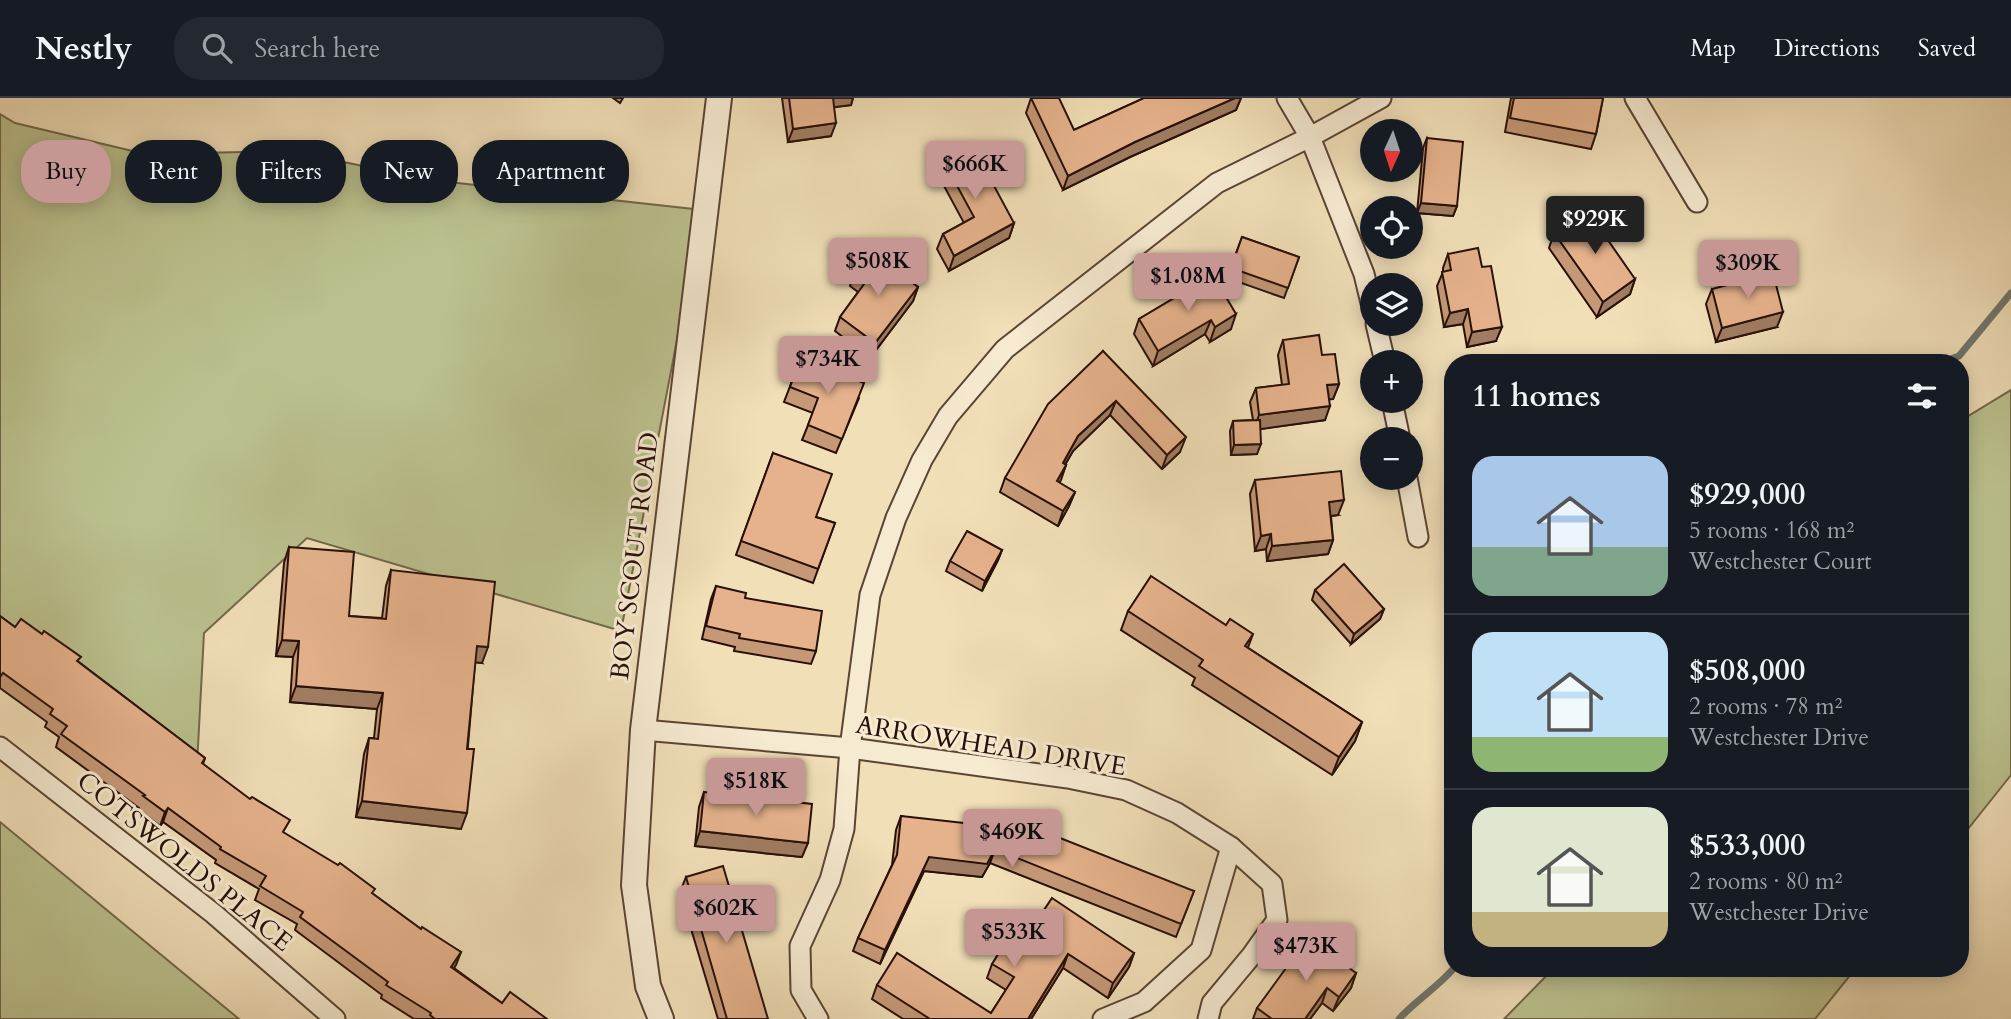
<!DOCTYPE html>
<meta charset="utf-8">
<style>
body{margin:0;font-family:Cardo,serif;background:#242831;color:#f1f3f6;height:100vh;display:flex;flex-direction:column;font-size:26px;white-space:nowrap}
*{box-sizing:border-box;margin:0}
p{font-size:23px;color:#9ea1a6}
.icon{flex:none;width:38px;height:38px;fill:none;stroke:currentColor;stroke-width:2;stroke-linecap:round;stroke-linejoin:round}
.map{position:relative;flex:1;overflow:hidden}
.side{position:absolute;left:1444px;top:256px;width:525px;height:623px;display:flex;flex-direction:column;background:#171b24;border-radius:28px;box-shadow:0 4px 18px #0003}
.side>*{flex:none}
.top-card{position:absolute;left:21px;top:42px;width:665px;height:63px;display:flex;gap:14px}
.needle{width:46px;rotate:183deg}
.fabs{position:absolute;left:1360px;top:21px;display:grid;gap:14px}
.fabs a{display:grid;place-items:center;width:63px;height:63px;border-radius:50%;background:#171b24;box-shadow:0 4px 18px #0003;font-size:35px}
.price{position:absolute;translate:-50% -60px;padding:0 16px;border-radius:7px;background:#c59692;color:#111;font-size:23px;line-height:46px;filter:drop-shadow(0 2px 4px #0008)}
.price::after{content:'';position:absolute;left:50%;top:42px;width:21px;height:16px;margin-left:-10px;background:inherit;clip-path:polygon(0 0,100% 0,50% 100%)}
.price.current{background:#222;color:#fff}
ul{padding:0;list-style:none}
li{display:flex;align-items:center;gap:21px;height:175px;padding:0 28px}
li+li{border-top:2px solid #363941}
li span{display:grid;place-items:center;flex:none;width:196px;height:140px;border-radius:21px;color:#555}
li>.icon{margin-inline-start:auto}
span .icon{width:84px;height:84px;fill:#fffc;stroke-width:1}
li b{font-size:30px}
h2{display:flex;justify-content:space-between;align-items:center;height:84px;padding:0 28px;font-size:30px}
.pill{padding:0 24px;border-radius:28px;background:#171b24;box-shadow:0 4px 18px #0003;font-size:24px;line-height:63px}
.pill.current{background:#c59692;color:#111}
header{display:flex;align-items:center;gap:42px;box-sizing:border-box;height:98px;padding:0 35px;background:#171b24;border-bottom:2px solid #363941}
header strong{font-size:33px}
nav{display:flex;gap:38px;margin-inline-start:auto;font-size:24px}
.search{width:490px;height:63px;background:#242831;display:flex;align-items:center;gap:18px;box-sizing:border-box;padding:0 24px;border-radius:28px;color:#9ea1a6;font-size:26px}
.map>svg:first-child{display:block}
</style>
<header>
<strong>Nestly</strong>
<div class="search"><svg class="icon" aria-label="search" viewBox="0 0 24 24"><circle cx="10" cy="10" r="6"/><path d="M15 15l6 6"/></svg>Search here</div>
<nav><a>Map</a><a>Directions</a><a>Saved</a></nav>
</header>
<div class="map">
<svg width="2011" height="921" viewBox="0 0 2011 921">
<rect width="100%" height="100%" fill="#f1dfb8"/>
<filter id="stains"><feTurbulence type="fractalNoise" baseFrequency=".00286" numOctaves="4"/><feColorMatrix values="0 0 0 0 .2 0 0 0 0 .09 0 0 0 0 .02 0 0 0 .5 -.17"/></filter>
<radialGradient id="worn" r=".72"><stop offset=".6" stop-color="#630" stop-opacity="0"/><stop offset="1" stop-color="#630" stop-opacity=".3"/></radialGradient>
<g fill="#bbc18e" stroke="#72684b" stroke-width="2">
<path d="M0,16L15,25L145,56L291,53L430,82L702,112L621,533L307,440L204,535L196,686L0,540Z"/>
<path d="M2011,292V677L1960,741V323Z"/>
<path d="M0,724L239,921H0Z"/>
<path d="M1554,870H1856L1815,921H1504Z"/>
</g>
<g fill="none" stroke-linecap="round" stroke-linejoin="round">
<g stroke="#6e7770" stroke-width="7">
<path d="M1943,264L1959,258L2011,195"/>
<path d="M1399,921C1416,902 1438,889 1454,870"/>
</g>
<defs>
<g id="minor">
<path d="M1287,0L1310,39L1364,176L1372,209"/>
<path d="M1635,0L1697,104"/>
<path d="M1376,226L1385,264"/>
<path d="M1392,303L1400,341"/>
<path d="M1407,380L1418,439"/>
<path d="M643,632L850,650L1068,680L1126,692L1177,715L1231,749L1272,786L1277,822L1252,857L1212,905L1208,921"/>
<path d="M0,649L214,816L335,921"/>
<path d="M818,921L801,892L800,848L830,782L844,731L850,650L870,497L896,420L922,362L948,318L1005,251L1217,85L1310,39L1381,0"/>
<path d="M1103,921L1144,904L1201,852L1231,749"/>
</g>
<path id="tertiary" d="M661,921L648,888L634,787L643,632L719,0"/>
</defs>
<use href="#minor" stroke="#5a4434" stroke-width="23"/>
<use href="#tertiary" stroke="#5a4434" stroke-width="28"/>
<use href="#minor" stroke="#f6ead1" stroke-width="19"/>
<use href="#tertiary" stroke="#f6ead1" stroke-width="24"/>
</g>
<g fill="#c59978" stroke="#281008" stroke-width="2">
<path d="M613,0H623L620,5Z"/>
<path d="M782,0H853L851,7L834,9L831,38L788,44Z"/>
<path d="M1031,0L1074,32L1144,0H1241L1236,12L1130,59L1063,92L1026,15Z"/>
<path d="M1511,0H1603L1596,36L1591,51L1505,34Z"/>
<path d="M1427,40L1457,108L1453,118L1417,115L1423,50Z"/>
<path d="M942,60L1014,125L1009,140L949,173L937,151L943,136L964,125L937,75Z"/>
<path d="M1554,135L1635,181L1630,196L1597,219L1549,150Z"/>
<path d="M1242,139L1299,159L1284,200L1227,180Z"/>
<path d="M1448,156L1496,243L1467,249L1463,226L1444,229L1437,188L1443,174V170Z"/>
<path d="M855,173L918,189L913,203L870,260L835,233L840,219L858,194L850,188Z"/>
<path d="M1213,177L1231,231L1210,244L1205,236L1153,268L1134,236L1139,221Z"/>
<path d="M1712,191L1777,229L1716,244L1706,206Z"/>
<path d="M1283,242L1322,257L1339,286L1333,301H1329L1325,322L1260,331L1257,356L1231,357L1230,333L1233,323L1253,322L1250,304L1256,290L1282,287L1278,257Z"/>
<path d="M1103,253L1180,354L1162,371L1110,317L1073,353L1065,367H1066L1059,385L1075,394L1069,408L1058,428L1000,394L1005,380Z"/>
<path d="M801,260L859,300L836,355L802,342L813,315L784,304Z"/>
<path d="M773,355L816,419L835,425L813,485L736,457Z"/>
<path d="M1255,382L1338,417L1331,418L1333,442L1328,456L1267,463L1266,451L1255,453L1250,396Z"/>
<path d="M289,449L349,518L382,520L386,488L391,472L482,565L475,564L461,731L356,719L364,656L369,640H374L377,611L290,604L293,559L276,558L284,465Z"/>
<path d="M1002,452L998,462L982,493L946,473L950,463Z"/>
<path d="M716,488L745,500L816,553L811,566L734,553L735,549L702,541L711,501Z"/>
<path d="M1315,492L1384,511L1380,521L1351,546L1312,502Z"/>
<path d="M1128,513L1248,550L1362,624L1355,643L1332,677L1192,587L1195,580L1121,532Z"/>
<path d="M0,518L15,529L79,564L205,660L203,666L285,736L373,796L421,831L461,854L454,870L502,905L547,921H414L381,900L382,897L295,832L297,826L255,802L259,791L215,765L216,762L163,724L160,728L139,712V710L56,649L59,639L45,629L47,624L0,590Z"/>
<path d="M704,694L802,759L695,748L699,709Z"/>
<path d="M901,718L1194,793L1176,839L990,765L982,779L924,773L880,866L853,853L858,840L892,767L896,732Z"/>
<path d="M686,779L768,921H718L680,794Z"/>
<path d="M1026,839L1134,855L1129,869L1108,900L1063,870L1031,921H903L872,901L877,887L991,915L1006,892L987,880L992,866Z"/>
<path d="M1356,875L1351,890L1333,913L1322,905L1310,921H1253L1257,910Z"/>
</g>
<g fill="#a07d62" stroke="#281008" stroke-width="2">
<path d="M831,0H853L851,7L828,10Z"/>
<path d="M1235,0H1241L1236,12L1130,59L1063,92L1068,78L1135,44Z"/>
<path d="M836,25L831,38L788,44L793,31Z"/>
<path d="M1421,105L1457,108L1453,118L1417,115Z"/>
<path d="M1014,125L1009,140L949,173L954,158Z"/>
<path d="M1635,181L1630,196L1597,219L1603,204Z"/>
<path d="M918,189L913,203L870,260L875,245Z"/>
<path d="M1468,211L1463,226L1444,229L1450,215Z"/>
<path d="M1783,214L1777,229L1716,244L1722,230Z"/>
<path d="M1236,216L1231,231L1210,244L1215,229Z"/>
<path d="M1211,222L1205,236L1153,268L1158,253Z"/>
<path d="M1502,229L1496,243L1467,249L1472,234Z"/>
<path d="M1339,286L1333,301L1322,302L1327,287Z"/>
<path d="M1116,303L1110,317L1073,353L1057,380L1063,365L1078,338Z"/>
<path d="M1330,308L1325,322L1254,332L1259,317Z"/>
<path d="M1186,339L1180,354L1162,371L1167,357Z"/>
<path d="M1261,346L1257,356L1231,357L1234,347Z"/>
<path d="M1066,367L1061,382L1051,398L1057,383Z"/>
<path d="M1075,394L1069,408L1058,428L1063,413Z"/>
<path d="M1344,402L1338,417L1324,419L1329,404Z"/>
<path d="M1271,436L1266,451L1255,453L1261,438Z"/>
<path d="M1333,442L1328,456L1267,463L1272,448Z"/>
<path d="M1002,452L998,462L982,493L985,483Z"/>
<path d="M1384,511L1380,521L1351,546L1354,536Z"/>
<path d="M1253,536L1246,555L1245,548Z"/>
<path d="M282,542L299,543L293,559L276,558Z"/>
<path d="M477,548L488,549L482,565L471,564Z"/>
<path d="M296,588L383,595L377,611L290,604Z"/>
<path d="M1362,624L1355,643L1332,677L1339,659Z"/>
<path d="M362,703L467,715L461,731L356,719Z"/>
<path d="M168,710L163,724L160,728L165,714Z"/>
<path d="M700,733L808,745L802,759L695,748Z"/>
<path d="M995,751L990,765L982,779L924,773L880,866L885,852L929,759Z"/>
<path d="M461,854L456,867L446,882L451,869Z"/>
<path d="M1134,855L1129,869L1108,900L1113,885Z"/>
<path d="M1068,856L1063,870L1031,921H1028Z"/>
<path d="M1356,875L1351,890L1333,913L1339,899Z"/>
<path d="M1327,890L1322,905L1310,921H1305Z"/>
</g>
<g fill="#e5b28c" stroke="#281008" stroke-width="2">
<path d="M789,0H833L836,25L793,31Z"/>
<path d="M1031,0H1059L1074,32L1144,0H1235L1135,44L1068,78Z"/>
<path d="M1514,0H1603L1596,36L1510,20Z"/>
<path d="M1427,40L1463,44L1457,108L1421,105Z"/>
<path d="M971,45L1014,125L954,158L943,136L974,119L942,60Z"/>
<path d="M1587,112L1635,181L1603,204L1554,135Z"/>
<path d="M1242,139L1299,159L1288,190L1231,170Z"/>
<path d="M1478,150L1482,169L1491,168L1502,229L1472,234L1468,211L1450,215L1442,174L1451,172L1448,156Z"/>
<path d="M871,153L918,189L875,245L840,219L867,182L855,173Z"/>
<path d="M1773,175L1783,214L1722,230L1712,191Z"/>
<path d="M1213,177L1236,216L1215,229L1211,222L1158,253L1139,221Z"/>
<path d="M1319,237L1322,257L1335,256L1339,286L1327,287L1330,308L1259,317L1256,290L1289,286L1283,242Z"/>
<path d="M1103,253L1186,339L1167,357L1116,303L1078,338L1063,365L1066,367L1057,383L1075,394L1063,413L1005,380L1048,306Z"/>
<path d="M801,260L864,285L842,341L808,327L818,300L790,289Z"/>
<path d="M1260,322L1261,346L1234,347L1233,323Z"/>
<path d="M773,355L832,376L816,419L835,425L818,471L741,443Z"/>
<path d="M1341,373L1344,402L1329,404L1333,442L1272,448L1271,436L1261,438L1255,382Z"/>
<path d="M967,433L1002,452L985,483L950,463Z"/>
<path d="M289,449L354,454L349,518L386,521L391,472L495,484L488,549L477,548L467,651H474L467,715L362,703L369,640L378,641L383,595L296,588L299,543L282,542Z"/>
<path d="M1344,466L1384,511L1354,536L1315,492Z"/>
<path d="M1151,478L1226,527L1230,521L1253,536L1245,548L1362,624L1339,659L1199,568L1203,562L1128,513Z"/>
<path d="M716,488L746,495L745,500L822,513L816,553L739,540L740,536L706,528Z"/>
<path d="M0,518L15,529L21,521L42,536L44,533L81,559L77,563L205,660L202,665L250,701L252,699L290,722L283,734L338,767L340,765L375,791L372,795L421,831L422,829L461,854L451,869L502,905L510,894L547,921H435L430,917L431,915L386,887L388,884L300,819L303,814L260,788L266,778L220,751L221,749L168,710L165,714L143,698L145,697L61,636L67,628L50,616L53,611L3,575L0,579Z"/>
<path d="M704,694L812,706L808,745L700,733Z"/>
<path d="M901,718L1045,734L1194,793L1181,826L995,751L987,766L929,759L885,852L858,840L897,757Z"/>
<path d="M723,768L768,921H727L686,779Z"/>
<path d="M1052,800L1134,855L1113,885L1068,856L1028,921H930L877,887L897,855L991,915L1014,879L992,866L1014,831L1026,839Z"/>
<path d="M1308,840L1356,875L1339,899L1327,890L1305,921H1272L1257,910Z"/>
</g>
<g text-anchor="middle" stroke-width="6" stroke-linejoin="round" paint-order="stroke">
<g font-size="26" fill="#281008" stroke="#f6ead1">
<text transform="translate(634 458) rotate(-83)" y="9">BOY SCOUT ROAD</text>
<text transform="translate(991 647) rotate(9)" y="9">ARROWHEAD DRIVE</text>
<text transform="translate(185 763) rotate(39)" y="9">COTSWOLDS PLACE</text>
</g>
</g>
<rect width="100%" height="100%" filter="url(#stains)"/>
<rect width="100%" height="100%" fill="url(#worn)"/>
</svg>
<div class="fabs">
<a><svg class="needle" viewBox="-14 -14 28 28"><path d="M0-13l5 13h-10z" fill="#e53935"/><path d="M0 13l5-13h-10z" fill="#9ea1a6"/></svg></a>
<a><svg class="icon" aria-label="locate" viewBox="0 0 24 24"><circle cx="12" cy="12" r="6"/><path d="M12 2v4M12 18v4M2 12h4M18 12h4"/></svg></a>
<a><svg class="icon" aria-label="layers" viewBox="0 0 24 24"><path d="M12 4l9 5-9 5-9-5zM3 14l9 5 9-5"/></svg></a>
<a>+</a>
<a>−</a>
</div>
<b class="price" style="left:975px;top:103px">$666K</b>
<b class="price current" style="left:1595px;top:158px">$929K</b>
<b class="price" style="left:878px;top:200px">$508K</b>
<b class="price" style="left:1748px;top:202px">$309K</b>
<b class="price" style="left:1188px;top:215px">$1.08M</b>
<b class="price" style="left:828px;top:298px">$734K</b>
<b class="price" style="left:756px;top:720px">$518K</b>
<b class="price" style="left:1012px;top:771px">$469K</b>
<b class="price" style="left:726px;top:847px">$602K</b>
<b class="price" style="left:1014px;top:871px">$533K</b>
<b class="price" style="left:1306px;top:885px">$473K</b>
<div class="top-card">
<a class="pill current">Buy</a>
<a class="pill">Rent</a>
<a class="pill">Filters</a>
<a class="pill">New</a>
<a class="pill">Apartment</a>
</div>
<section class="side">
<h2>11 homes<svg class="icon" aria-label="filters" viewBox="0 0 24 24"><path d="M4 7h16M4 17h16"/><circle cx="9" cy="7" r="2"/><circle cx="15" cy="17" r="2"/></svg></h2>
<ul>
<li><span style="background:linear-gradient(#a9c7e8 65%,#7fa58c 0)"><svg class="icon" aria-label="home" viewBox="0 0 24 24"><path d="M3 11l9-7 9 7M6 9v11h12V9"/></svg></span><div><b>$929,000</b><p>5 rooms · 168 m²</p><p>Westchester Court</p></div></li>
<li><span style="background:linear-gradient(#bfe0f5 75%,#8fb573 0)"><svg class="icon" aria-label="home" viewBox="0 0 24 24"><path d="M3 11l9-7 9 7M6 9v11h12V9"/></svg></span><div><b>$508,000</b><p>2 rooms · 78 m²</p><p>Westchester Drive</p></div></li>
<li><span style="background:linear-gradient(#dfe7d0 75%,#c2b280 0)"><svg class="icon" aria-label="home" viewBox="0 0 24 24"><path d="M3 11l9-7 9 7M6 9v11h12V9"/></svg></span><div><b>$533,000</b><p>2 rooms · 80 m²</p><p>Westchester Drive</p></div></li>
</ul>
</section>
</div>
